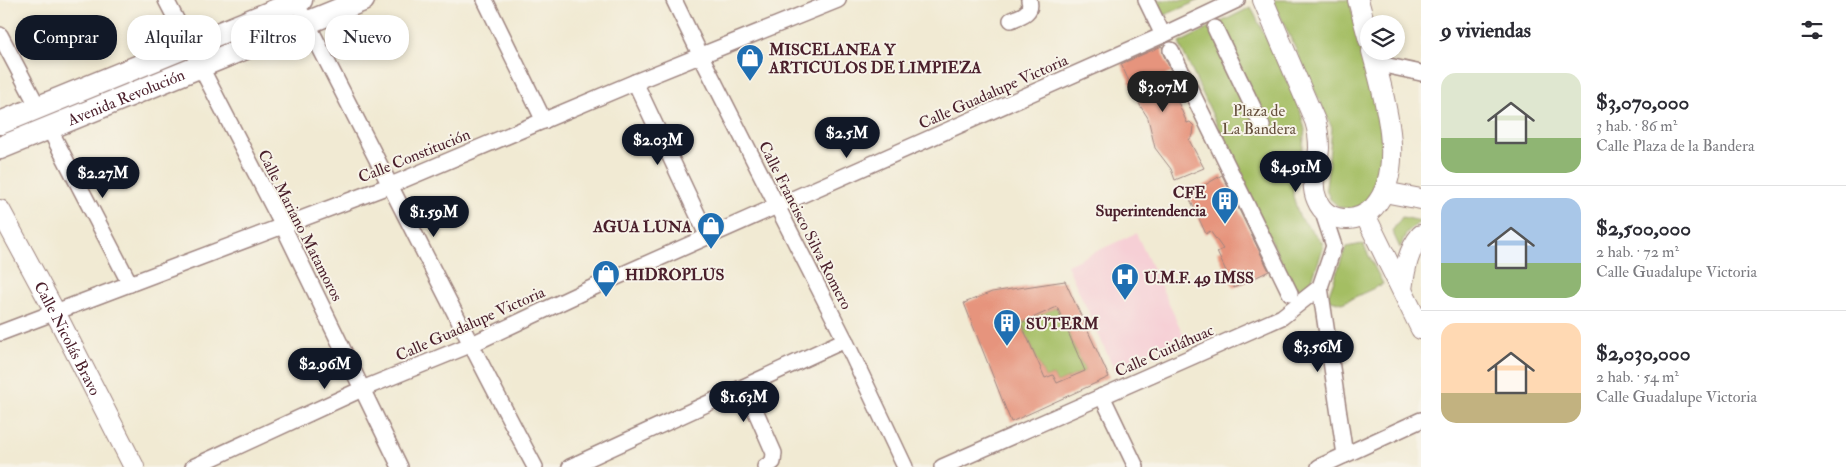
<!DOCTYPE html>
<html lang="es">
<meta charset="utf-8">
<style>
body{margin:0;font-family:"IM FELL Double Pica",serif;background:#f7f7f7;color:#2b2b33;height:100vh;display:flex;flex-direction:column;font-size:19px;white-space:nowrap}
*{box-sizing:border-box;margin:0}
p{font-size:16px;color:#7c7c81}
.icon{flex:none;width:28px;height:28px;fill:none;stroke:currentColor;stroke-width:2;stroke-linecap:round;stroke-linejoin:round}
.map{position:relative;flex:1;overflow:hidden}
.drawer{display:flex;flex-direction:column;background:#fff;width:425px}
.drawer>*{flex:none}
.guide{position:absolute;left:15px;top:15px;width:475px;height:45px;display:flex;gap:10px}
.controls{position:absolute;left:1360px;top:15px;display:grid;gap:10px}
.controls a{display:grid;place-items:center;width:45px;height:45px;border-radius:50%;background:#fff;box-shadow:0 2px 8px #0003;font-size:25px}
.price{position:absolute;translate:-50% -42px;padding:0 11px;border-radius:18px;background:#111827;color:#fff;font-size:16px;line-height:32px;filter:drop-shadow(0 1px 2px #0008)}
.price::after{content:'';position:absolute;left:50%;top:30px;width:15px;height:11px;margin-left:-8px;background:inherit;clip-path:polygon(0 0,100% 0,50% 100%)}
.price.active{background:#222;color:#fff}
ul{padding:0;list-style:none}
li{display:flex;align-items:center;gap:15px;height:125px;padding:0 20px}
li+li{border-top:1px solid #e1e1e2}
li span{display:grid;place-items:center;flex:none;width:140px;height:100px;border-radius:15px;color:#555}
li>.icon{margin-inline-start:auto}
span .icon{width:60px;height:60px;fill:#fffc;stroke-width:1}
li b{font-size:21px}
h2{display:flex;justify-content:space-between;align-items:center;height:60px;padding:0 20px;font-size:21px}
.tag{padding:0 18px;border-radius:20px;background:#fff;box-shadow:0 2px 8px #0003;font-size:18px;line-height:45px}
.tag.active{background:#111827;color:#fff}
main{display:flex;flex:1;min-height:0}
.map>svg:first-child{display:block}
</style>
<main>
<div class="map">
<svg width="1421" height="467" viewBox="0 0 1421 467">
<rect width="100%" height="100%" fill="#f7f3e8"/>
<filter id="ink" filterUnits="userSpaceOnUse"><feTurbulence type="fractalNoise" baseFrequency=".02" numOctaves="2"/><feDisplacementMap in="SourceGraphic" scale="10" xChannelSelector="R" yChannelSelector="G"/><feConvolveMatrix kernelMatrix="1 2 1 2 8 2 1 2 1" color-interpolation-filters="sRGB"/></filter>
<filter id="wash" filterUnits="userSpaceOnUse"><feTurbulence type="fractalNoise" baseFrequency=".0096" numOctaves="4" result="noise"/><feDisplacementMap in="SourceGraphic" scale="20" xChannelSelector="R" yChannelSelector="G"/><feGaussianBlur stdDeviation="1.12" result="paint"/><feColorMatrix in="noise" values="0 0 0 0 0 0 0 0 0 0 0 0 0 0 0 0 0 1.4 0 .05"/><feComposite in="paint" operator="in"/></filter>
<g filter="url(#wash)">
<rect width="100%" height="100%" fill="#f1ead3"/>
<path fill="#f6cfd5" d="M1136,233L1184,336L1114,369L1067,265Z"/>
<g fill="#a4be64" stroke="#776e48">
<path d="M1153,0H1200L1160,17Z"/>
<path d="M1273,0H1349L1380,121L1382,151L1376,185L1369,197L1362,205L1352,209L1339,207L1330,199L1326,188L1332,128Z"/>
<path d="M1251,7L1299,106L1305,130L1302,153L1294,172L1293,196L1299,216L1322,242L1323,249L1312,279L1297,296L1179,43Z"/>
<path d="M1402,217L1421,221L1407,232L1400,248L1392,231Z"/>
<path d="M1363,244L1383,284L1342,303L1327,299L1346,247Z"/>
<path d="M1057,307L1085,371L1057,383L1053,375L1045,378L1021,323Z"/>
</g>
<g id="blocks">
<g fill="#e6947d" fill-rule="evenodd">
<path d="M1162,46L1163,54L1172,73L1158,78L1178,102L1187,123L1190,122L1194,126L1193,135L1189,140L1204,168L1175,180L1171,169L1155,148L1148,118L1141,107L1121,64Z"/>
<path d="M1222,175L1269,271L1234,288L1217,252L1223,249L1210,231L1206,234L1188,195Z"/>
<path d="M1065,281L1109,377L1011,422L964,303L992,292ZM1057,307L1085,371L1057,383L1053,375L1045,378L1021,323Z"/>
</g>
</g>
</g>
<g filter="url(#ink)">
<use href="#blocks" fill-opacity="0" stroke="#9e847f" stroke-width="1"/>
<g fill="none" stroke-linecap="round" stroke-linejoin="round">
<defs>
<g id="street">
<path d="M166,0L283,226L400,467"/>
<path d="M485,0L544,121"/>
<path d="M674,0L701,56L845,340L905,467"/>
<path d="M1146,0L1163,35"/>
<path d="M303,15C381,165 455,317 535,467"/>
<path d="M1011,20C1021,16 1033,13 1029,0"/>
<path d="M1215,28L1262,126"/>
<path d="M0,35L38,107"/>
<path d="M1171,50L1290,293"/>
<path d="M1375,63L1421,73"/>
<path d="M635,82L708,237"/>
<path d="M49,128L130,284"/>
<path d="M1320,287L1345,455"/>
<path d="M0,333L391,185L635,82L838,0"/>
<path d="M745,387L774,453L773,462L765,467"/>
<path d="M1102,396L1136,467"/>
<path d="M193,467L362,389L470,345L585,291L1163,35L1237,0"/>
<path d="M570,467L845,340"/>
<path d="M942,467L1282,317L1320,287L1334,246L1322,210"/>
<path d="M1319,467L1421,420"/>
</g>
<g id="secondary">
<path d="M1263,0L1315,121C1318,130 1319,138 1319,148C1318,166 1309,182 1317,200C1322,213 1333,219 1347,219C1358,219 1367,214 1374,207C1408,169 1383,94 1372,51"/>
<path d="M1358,0L1369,40"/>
<path d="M1384,192L1421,199"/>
<path id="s1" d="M0,210L55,312L134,467"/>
<path d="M1365,215L1421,329"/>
<path d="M1402,289C1405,269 1408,250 1421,235"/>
</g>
<g id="primary">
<path d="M0,123L301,0"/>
<path id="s2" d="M0,148L363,0"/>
</g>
</defs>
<use href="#street" stroke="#9e847f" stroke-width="18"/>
<use href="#secondary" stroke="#9e847f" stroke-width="22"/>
<use href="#primary" stroke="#9e847f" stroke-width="25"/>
<use href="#street" stroke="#fff" stroke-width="15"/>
<use href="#secondary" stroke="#fff" stroke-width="20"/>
<use href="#primary" stroke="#fff" stroke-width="22"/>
</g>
</g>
<defs>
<symbol id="shop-pin" viewBox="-11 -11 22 30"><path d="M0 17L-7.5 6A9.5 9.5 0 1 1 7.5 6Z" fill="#1f6fb2" stroke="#f7f3e8"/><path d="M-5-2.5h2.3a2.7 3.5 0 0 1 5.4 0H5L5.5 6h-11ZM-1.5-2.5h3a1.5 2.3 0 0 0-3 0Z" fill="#fff"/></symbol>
<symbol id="building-pin" viewBox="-11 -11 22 30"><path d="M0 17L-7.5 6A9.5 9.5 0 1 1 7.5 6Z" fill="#1f6fb2" stroke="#f7f3e8"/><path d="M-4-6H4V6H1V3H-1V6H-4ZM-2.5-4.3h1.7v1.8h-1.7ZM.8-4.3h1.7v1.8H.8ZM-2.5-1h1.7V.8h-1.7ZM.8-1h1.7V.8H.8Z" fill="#fff"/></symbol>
<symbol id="hospital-pin" viewBox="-11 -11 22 30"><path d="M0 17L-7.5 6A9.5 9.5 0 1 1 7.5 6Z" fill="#1f6fb2" stroke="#f7f3e8"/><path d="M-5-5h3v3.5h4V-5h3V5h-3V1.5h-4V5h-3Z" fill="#fff"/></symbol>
</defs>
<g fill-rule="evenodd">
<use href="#shop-pin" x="734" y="42" width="32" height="43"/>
<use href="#building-pin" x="1209" y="185" width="32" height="43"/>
<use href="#shop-pin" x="695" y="210" width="32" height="43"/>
<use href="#shop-pin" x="590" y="258" width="32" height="43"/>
<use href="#hospital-pin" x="1109" y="261" width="32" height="43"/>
<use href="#building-pin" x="991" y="307" width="32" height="43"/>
</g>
<g text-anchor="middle" stroke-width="4" stroke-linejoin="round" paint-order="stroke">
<g font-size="16" font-weight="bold" fill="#4a1f2b" stroke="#f7f3e8" text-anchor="start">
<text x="769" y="55">MISCELANEA Y<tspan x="769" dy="18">ARTICULOS DE LIMPIEZA</tspan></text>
<text x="1206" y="198" text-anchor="end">CFE<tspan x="1206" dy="18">Superintendencia</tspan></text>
<text x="692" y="232" text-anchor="end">AGUA LUNA</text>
<text x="625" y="280">HIDROPLUS</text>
<text x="1144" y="283">U.M.F. 49 IMSS</text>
<text x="1026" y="329">SUTERM</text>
</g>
<g font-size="16" fill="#4a1f2b" stroke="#f7f3e8">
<text transform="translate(993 91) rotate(-24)" y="6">Calle Guadalupe Victoria</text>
<text dy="6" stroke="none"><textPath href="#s2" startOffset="136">Avenida Revolución</textPath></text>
<text transform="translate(414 155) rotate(-22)" y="6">Calle Constitución</text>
<text transform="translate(301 225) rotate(63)" y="6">Calle Mariano Matamoros</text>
<text transform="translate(806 225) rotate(63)" y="6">Calle Francisco Silva Romero</text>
<text transform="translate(470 323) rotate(-24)" y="6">Calle Guadalupe Victoria</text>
<text dy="6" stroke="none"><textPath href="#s1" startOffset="145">Calle Nicolás Bravo</textPath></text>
<text transform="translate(1164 350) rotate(-24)" y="6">Calle Cuitláhuac</text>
</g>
<g font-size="16" fill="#654f3c" stroke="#f7f3e8">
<text x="1259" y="116">Plaza de<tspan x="1259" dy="18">La Bandera</tspan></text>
</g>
</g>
</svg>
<div class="controls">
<a><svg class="icon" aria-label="layers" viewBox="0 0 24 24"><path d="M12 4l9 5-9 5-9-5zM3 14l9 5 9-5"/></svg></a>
</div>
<b class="price active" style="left:1163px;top:113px">$3.07M</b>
<b class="price" style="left:847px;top:159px">$2.5M</b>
<b class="price" style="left:658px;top:166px">$2.03M</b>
<b class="price" style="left:1296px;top:193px">$4.91M</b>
<b class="price" style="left:103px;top:199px">$2.27M</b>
<b class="price" style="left:434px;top:238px">$1.59M</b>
<b class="price" style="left:1318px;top:373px">$3.56M</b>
<b class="price" style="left:325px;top:390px">$2.96M</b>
<b class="price" style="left:744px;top:423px">$1.63M</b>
<div class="guide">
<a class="tag active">Comprar</a>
<a class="tag">Alquilar</a>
<a class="tag">Filtros</a>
<a class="tag">Nuevo</a>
</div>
</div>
<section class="drawer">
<h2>9 viviendas<svg class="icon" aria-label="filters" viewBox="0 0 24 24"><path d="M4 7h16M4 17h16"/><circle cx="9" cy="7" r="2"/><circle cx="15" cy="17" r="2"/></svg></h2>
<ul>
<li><span style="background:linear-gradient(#dfe7d0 65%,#8fb573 0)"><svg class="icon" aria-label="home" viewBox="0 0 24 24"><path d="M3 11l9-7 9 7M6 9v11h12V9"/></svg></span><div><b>$3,070,000</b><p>3 hab. · 86 m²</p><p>Calle Plaza de la Bandera</p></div></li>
<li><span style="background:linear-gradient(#a9c7e8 65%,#8fb573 0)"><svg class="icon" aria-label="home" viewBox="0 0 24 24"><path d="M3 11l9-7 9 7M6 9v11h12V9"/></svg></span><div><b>$2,500,000</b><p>2 hab. · 72 m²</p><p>Calle Guadalupe Victoria</p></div></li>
<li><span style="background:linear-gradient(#ffd9b3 70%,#c2b280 0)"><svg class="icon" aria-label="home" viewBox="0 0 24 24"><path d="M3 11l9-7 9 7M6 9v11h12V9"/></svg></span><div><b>$2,030,000</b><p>2 hab. · 54 m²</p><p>Calle Guadalupe Victoria</p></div></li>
</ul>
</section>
</main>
